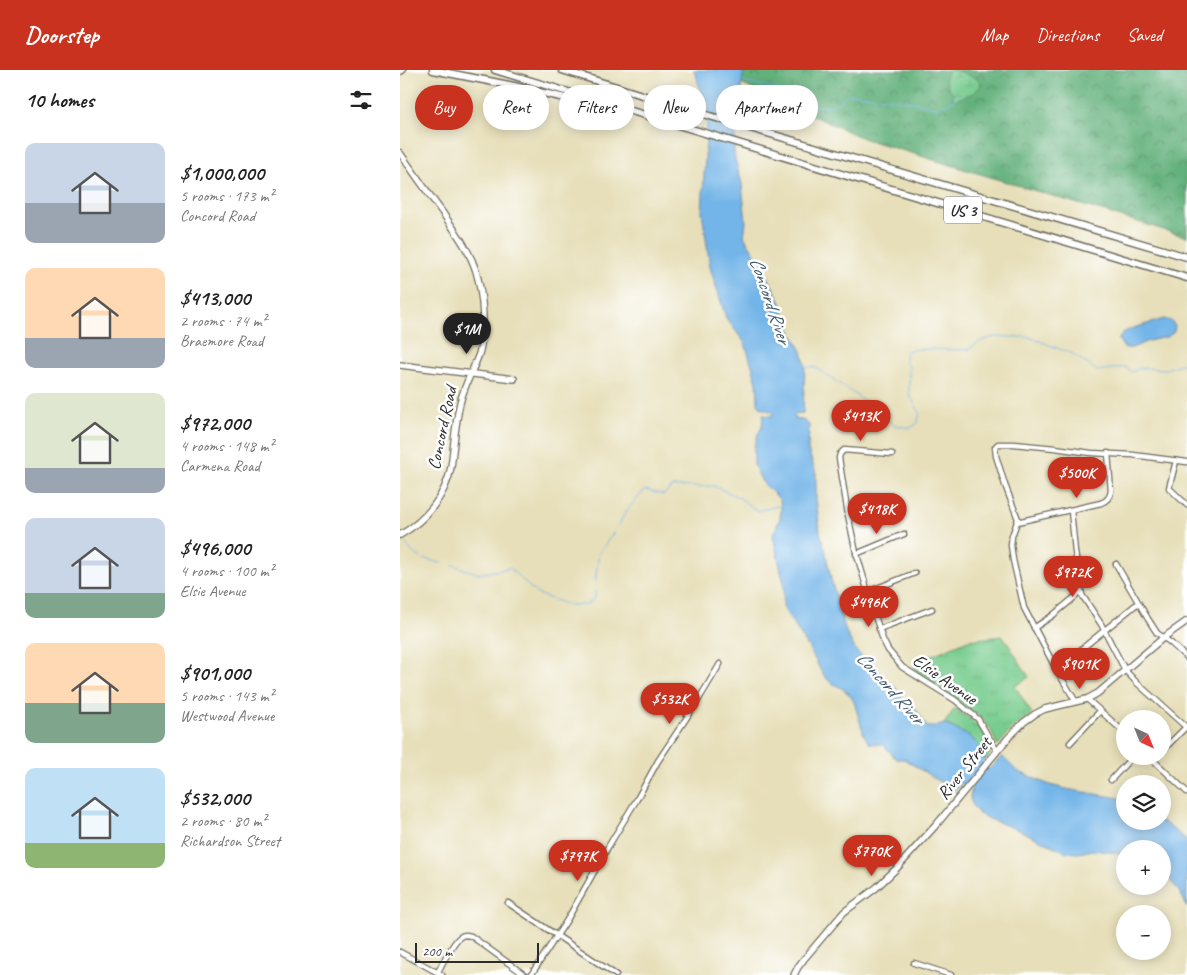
<!DOCTYPE html>
<meta charset="utf-8">
<style>
body{margin:0;font-family:Caveat,sans-serif;background:#f6f6f6;color:#222;height:100vh;display:flex;flex-direction:column;font-size:19px;white-space:nowrap}
*{box-sizing:border-box;margin:0}
p{font-size:16px;color:#767676}
.icon{flex:none;width:28px;height:28px;fill:none;stroke:currentColor;stroke-width:2;stroke-linecap:round;stroke-linejoin:round}
.map{position:relative;flex:1;overflow:hidden}
.details{display:flex;flex-direction:column;background:#fff;width:400px}
.details>*{flex:none}
.guide{position:absolute;left:15px;top:15px;width:475px;height:45px;display:flex;gap:10px}
.needle{width:32px;rotate:137deg}
.fabs{position:absolute;left:716px;top:640px;display:grid;gap:10px}
.fabs a{display:grid;place-items:center;width:55px;height:55px;border-radius:50%;background:#fff;box-shadow:0 2px 12px #0003;font-size:25px}
.scale{position:absolute;left:15px;bottom:12px;width:124px;box-sizing:border-box;padding-left:5px;border:2px solid #2b2b2b;border-top:0;font-size:14px;line-height:18px;white-space:nowrap;color:#2b2b2b;-webkit-text-stroke:4px #fff;paint-order:stroke}
.price{position:absolute;translate:-50% -42px;padding:0 11px;border-radius:18px;background:#c8321e;color:#fff;font-size:16px;line-height:32px;filter:drop-shadow(0 1px 2px #0008)}
.price::after{content:'';position:absolute;left:50%;top:30px;width:15px;height:11px;margin-left:-8px;background:inherit;clip-path:polygon(0 0,100% 0,50% 100%)}
.price.active{background:#222;color:#fff}
ul{padding:0;list-style:none}
li{display:flex;align-items:center;gap:15px;height:125px;padding:0 25px}
li span{display:grid;place-items:center;flex:none;width:140px;height:100px;border-radius:10px;color:#555}
li>.icon{margin-inline-start:auto}
span .icon{width:60px;height:60px;fill:#fffc;stroke-width:1}
li b{font-size:21px}
h2{display:flex;justify-content:space-between;align-items:center;height:60px;padding:0 25px;font-size:21px}
.pill{padding:0 18px;border-radius:22px;background:#fff;box-shadow:0 2px 12px #0003;font-size:18px;line-height:45px}
.pill.active{background:#c8321e;color:#fff}
header{display:flex;align-items:center;gap:30px;box-sizing:border-box;height:70px;padding:0 25px;background:#c8321e;color:#fff}
header strong{font-size:24px}
nav{display:flex;gap:28px;margin-inline-start:auto;font-size:18px}
main{display:flex;flex:1;min-height:0}
.map>svg:first-child{display:block}
</style>
<header>
<strong>Doorstep</strong>
<nav><a>Map</a><a>Directions</a><a>Saved</a></nav>
</header>
<main>
<section class="details">
<h2>10 homes<svg class="icon" aria-label="filters" viewBox="0 0 24 24"><path d="M4 7h16M4 17h16"/><circle cx="9" cy="7" r="2"/><circle cx="15" cy="17" r="2"/></svg></h2>
<ul>
<li><span style="background:linear-gradient(#c9d6e8 60%,#9aa5b1 0)"><svg class="icon" aria-label="home" viewBox="0 0 24 24"><path d="M3 11l9-7 9 7M6 9v11h12V9"/></svg></span><div><b>$1,000,000</b><p>5 rooms · 173 m²</p><p>Concord Road</p></div></li>
<li><span style="background:linear-gradient(#ffd9b3 70%,#9aa5b1 0)"><svg class="icon" aria-label="home" viewBox="0 0 24 24"><path d="M3 11l9-7 9 7M6 9v11h12V9"/></svg></span><div><b>$413,000</b><p>2 rooms · 74 m²</p><p>Braemore Road</p></div></li>
<li><span style="background:linear-gradient(#dfe7d0 75%,#9aa5b1 0)"><svg class="icon" aria-label="home" viewBox="0 0 24 24"><path d="M3 11l9-7 9 7M6 9v11h12V9"/></svg></span><div><b>$972,000</b><p>4 rooms · 148 m²</p><p>Carmena Road</p></div></li>
<li><span style="background:linear-gradient(#c9d6e8 75%,#7fa58c 0)"><svg class="icon" aria-label="home" viewBox="0 0 24 24"><path d="M3 11l9-7 9 7M6 9v11h12V9"/></svg></span><div><b>$496,000</b><p>4 rooms · 100 m²</p><p>Elsie Avenue</p></div></li>
<li><span style="background:linear-gradient(#ffd9b3 60%,#7fa58c 0)"><svg class="icon" aria-label="home" viewBox="0 0 24 24"><path d="M3 11l9-7 9 7M6 9v11h12V9"/></svg></span><div><b>$901,000</b><p>5 rooms · 143 m²</p><p>Westwood Avenue</p></div></li>
<li><span style="background:linear-gradient(#bfe0f5 75%,#8fb573 0)"><svg class="icon" aria-label="home" viewBox="0 0 24 24"><path d="M3 11l9-7 9 7M6 9v11h12V9"/></svg></span><div><b>$532,000</b><p>2 rooms · 80 m²</p><p>Richardson Street</p></div></li>
</ul>
</section>
<div class="map">
<svg width="787" height="905" viewBox="0 0 787 905">
<defs>
<pattern id="forest-crowns" width="20" height="18" patternUnits="userSpaceOnUse" patternTransform="scale(1.25)"><rect width="20" height="18" fill="#62b07a"/><path d="M2 6a3 3 0 1 1 6 0M12 15a3 3 0 1 1 6 0" fill="none" stroke="#518f64"/></pattern>
<pattern id="wetland-marsh" width="20" height="14" patternUnits="userSpaceOnUse" patternTransform="scale(1.25)"><rect width="20" height="14" fill="#78cc8f"/><path d="M1 5h8M5 5V1M11 12h8M15 12V8" fill="none" stroke="#68af7c"/></pattern>
<pattern id="park-tufts" width="24" height="20" patternUnits="userSpaceOnUse" patternTransform="scale(1.25)"><rect width="24" height="20" fill="#78cc8f"/><path d="M3 7l-1-3M5 7V3M7 7l1-3M15 17l-1-3M17 17v-4M19 17l1-3" fill="none" stroke="#68af7c"/></pattern>
</defs>
<rect width="100%" height="100%" fill="#fff"/>
<filter id="ink" filterUnits="userSpaceOnUse"><feTurbulence type="fractalNoise" baseFrequency=".02" numOctaves="2"/><feDisplacementMap in="SourceGraphic" scale="10" xChannelSelector="R" yChannelSelector="G"/><feConvolveMatrix kernelMatrix="1 2 1 2 8 2 1 2 1" color-interpolation-filters="sRGB"/></filter>
<filter id="wash" filterUnits="userSpaceOnUse"><feTurbulence type="fractalNoise" baseFrequency=".0096" numOctaves="4" result="noise"/><feDisplacementMap in="SourceGraphic" scale="20" xChannelSelector="R" yChannelSelector="G"/><feGaussianBlur stdDeviation="1.12" result="paint"/><feColorMatrix in="noise" values="0 0 0 0 0 0 0 0 0 0 0 0 0 0 0 0 0 1.4 0 .05"/><feComposite in="paint" operator="in"/></filter>
<g filter="url(#wash)">
<rect width="100%" height="100%" fill="#e7dfb9"/>
<path fill="url(#forest-crowns)" stroke="#466e52" d="M344,0H787V167L465,69L341,14Z"/>
<path fill="url(#wetland-marsh)" stroke="#527c5d" d="M550,0C560,0 569,6 578,9L581,14C577,25 564,25 556,30L553,27V23C547,17 541,6 550,0Z"/>
<g fill="url(#park-tufts)" stroke="#527c5d">
<path d="M603,566L629,607L615,616L632,644L613,658L597,676L592,662L583,649L516,601L514,596L516,592L568,570Z"/>
<path d="M555,638C573,651 589,660 590,685L585,691V684L571,667L553,658L544,654Z"/>
</g>
<g fill="#73b5e8" stroke="#4f708a">
<path d="M293,0H344L337,44L334,81L335,89L342,114L346,152L344,166L364,199L382,235L386,252L402,281L405,295L403,343L395,344L394,348L405,351L409,355L408,380L416,403V428L420,462L426,483L431,509L446,562L456,581L495,617L504,631L512,633L527,657H535L544,654L553,658L571,667L585,684V691L582,694L589,699L602,686L617,701L650,715L666,719L725,729V751H762L787,770V838C782,823 773,813 763,802L762,779H725V784L693,780L678,783L666,782L619,760L587,748L579,744L573,736L570,728L572,718L562,713L557,719H549V714L540,712L504,689H496L484,675L469,673L464,665L454,632L450,625L443,619L430,612L422,603L409,578L387,544L383,537L384,514L373,465L380,448L381,439L380,430L362,412L354,395V377L358,364L362,357L363,345L373,346V342L361,338L358,333L357,312L345,273L326,248L310,197L302,141L308,35L300,20L296,4Z"/>
<path d="M764,249L771,251L775,256L774,262L767,267L748,271L732,278H724L719,270L720,266L723,263L730,259Z"/>
</g>
<g fill="none" stroke-linecap="round" stroke-linejoin="round">
<g stroke="#73b5e8" stroke-width="1">
<path d="M340,12L370,17L418,37C424,36 433,36 439,32C448,26 443,24 457,24L514,32L538,38L551,32L560,23"/>
<path d="M405,297H415L475,338L494,355L510,358L517,354L520,343L509,324V296L505,292L506,281L520,279L568,280L579,272L593,267H629L673,284L697,301L725,297L732,302L740,298L766,299L787,292"/>
<path d="M0,452V453"/>
<path d="M5,473L12,482L21,488"/>
<path d="M25,489L41,493"/>
<path d="M53,495L79,504L110,498L137,524L169,535H186L195,528L196,505L199,483L215,461L227,440L245,420L264,425L272,417L314,416L340,428L357,441L378,436L380,437"/>
</g>
</g>
</g>
<g filter="url(#ink)">
<g fill="none" stroke-linecap="round" stroke-linejoin="round">
<defs>
<g id="minor">
<path d="M492,384L444,380L440,384L439,388L448,445L455,478L474,543L483,570L488,580L502,597L555,630L578,649L597,681"/>
<path d="M776,391L769,418L787,435"/>
<path d="M671,440L675,482L682,525L701,554L725,600L737,613L786,657"/>
<path d="M448,445L483,432"/>
<path d="M617,452L701,433C707,431 710,427 711,421L708,383"/>
<path d="M456,484L504,464"/>
<path d="M716,494L748,549L757,563L771,573L787,588"/>
<path d="M467,522L515,503"/>
<path d="M634,558L652,546L681,522"/>
<path d="M479,559L532,539"/>
<path d="M655,597L668,589L679,581L738,533"/>
<path d="M687,629L725,663"/>
<path d="M676,632L655,597L624,538L613,490L611,475L612,466L618,449L605,415L596,386L595,377L598,374H614L655,378L691,383L733,385L787,392"/>
<path d="M670,673L700,641"/>
<path d="M762,681L787,656"/>
<path d="M749,686L787,722"/>
<path d="M711,710L733,686"/>
<path d="M108,833L216,905"/>
<path d="M0,882L42,905"/>
<path d="M514,893L551,905"/>
<path d="M38,902C42,894 53,872 60,867C64,864 67,865 71,866L125,905"/>
<path d="M131,905L167,850L208,777L237,729L258,691L299,629L320,594"/>
</g>
<g id="major">
<path d="M0,83C14,103 28,123 42,142C55,161 69,179 76,201C83,225 86,260 79,284C73,300 64,316 60,333C55,354 54,376 51,397C46,426 25,451 0,465"/>
<path d="M0,295L114,309"/>
<path d="M394,905L398,897L404,889L444,842L476,818L497,798L537,754L608,668L624,652L635,644L645,639L687,629L698,623L763,568L787,551"/>
</g>
<g id="highway">
<path d="M33,0L114,16L169,29L186,31"/>
<path d="M95,0L787,208"/>
<path d="M162,0L303,44L787,187"/>
<path d="M0,1L2,0"/>
</g>
</defs>
<use href="#minor" stroke="#6d6a5d" stroke-width="7"/>
<use href="#major" stroke="#6d6a5d" stroke-width="8"/>
<use href="#highway" stroke="#6d6a5d" stroke-width="9"/>
<use href="#minor" stroke="#fff" stroke-width="4.5"/>
<use href="#major" stroke="#fff" stroke-width="5.5"/>
<use href="#highway" stroke="#fff" stroke-width="6"/>
</g>
</g>
<g text-anchor="middle" stroke-width="5" stroke-linejoin="round" paint-order="stroke">
<rect fill="#fff" stroke="#6b6b6b" stroke-width="1" x="544" y="126.5" width="38" height="27" rx="4"/>
<g font-size="16" font-weight="bold" fill="#2b2b2b">
<text x="563" y="146">US 3</text>
</g>
<g font-size="18" fill="#2b2b2b" stroke="#fff">
<text transform="translate(42 358) rotate(-78)" y="6">Concord Road</text>
<text transform="translate(545 609) rotate(35)" y="6">Elsie Avenue</text>
<text transform="translate(564 698) rotate(-51)" y="6">River Street</text>
</g>
<g font-size="19" font-style="italic" fill="#445b6d" stroke="#fff">
<text transform="translate(371 230) rotate(71)" y="7">Concord River</text>
<text transform="translate(491 617) rotate(48)" y="7">Concord River</text>
</g>
</g>
</svg>
<div class="fabs">
<a><svg class="needle" viewBox="-14 -14 28 28"><path d="M0-13l5 13h-10z" fill="#e53935"/><path d="M0 13l5-13h-10z" fill="#767676"/></svg></a>
<a><svg class="icon" aria-label="layers" viewBox="0 0 24 24"><path d="M12 4l9 5-9 5-9-5zM3 14l9 5 9-5"/></svg></a>
<a>+</a>
<a>−</a>
</div>
<div class="scale">200 m</div>
<b class="price active" style="left:67px;top:285px">$1M</b>
<b class="price" style="left:461px;top:372px">$413K</b>
<b class="price" style="left:677px;top:429px">$500K</b>
<b class="price" style="left:477px;top:465px">$418K</b>
<b class="price" style="left:673px;top:528px">$972K</b>
<b class="price" style="left:469px;top:558px">$496K</b>
<b class="price" style="left:680px;top:620px">$901K</b>
<b class="price" style="left:270px;top:655px">$532K</b>
<b class="price" style="left:472px;top:807px">$770K</b>
<b class="price" style="left:178px;top:812px">$797K</b>
<div class="guide">
<a class="pill active">Buy</a>
<a class="pill">Rent</a>
<a class="pill">Filters</a>
<a class="pill">New</a>
<a class="pill">Apartment</a>
</div>
</div>
</main>
